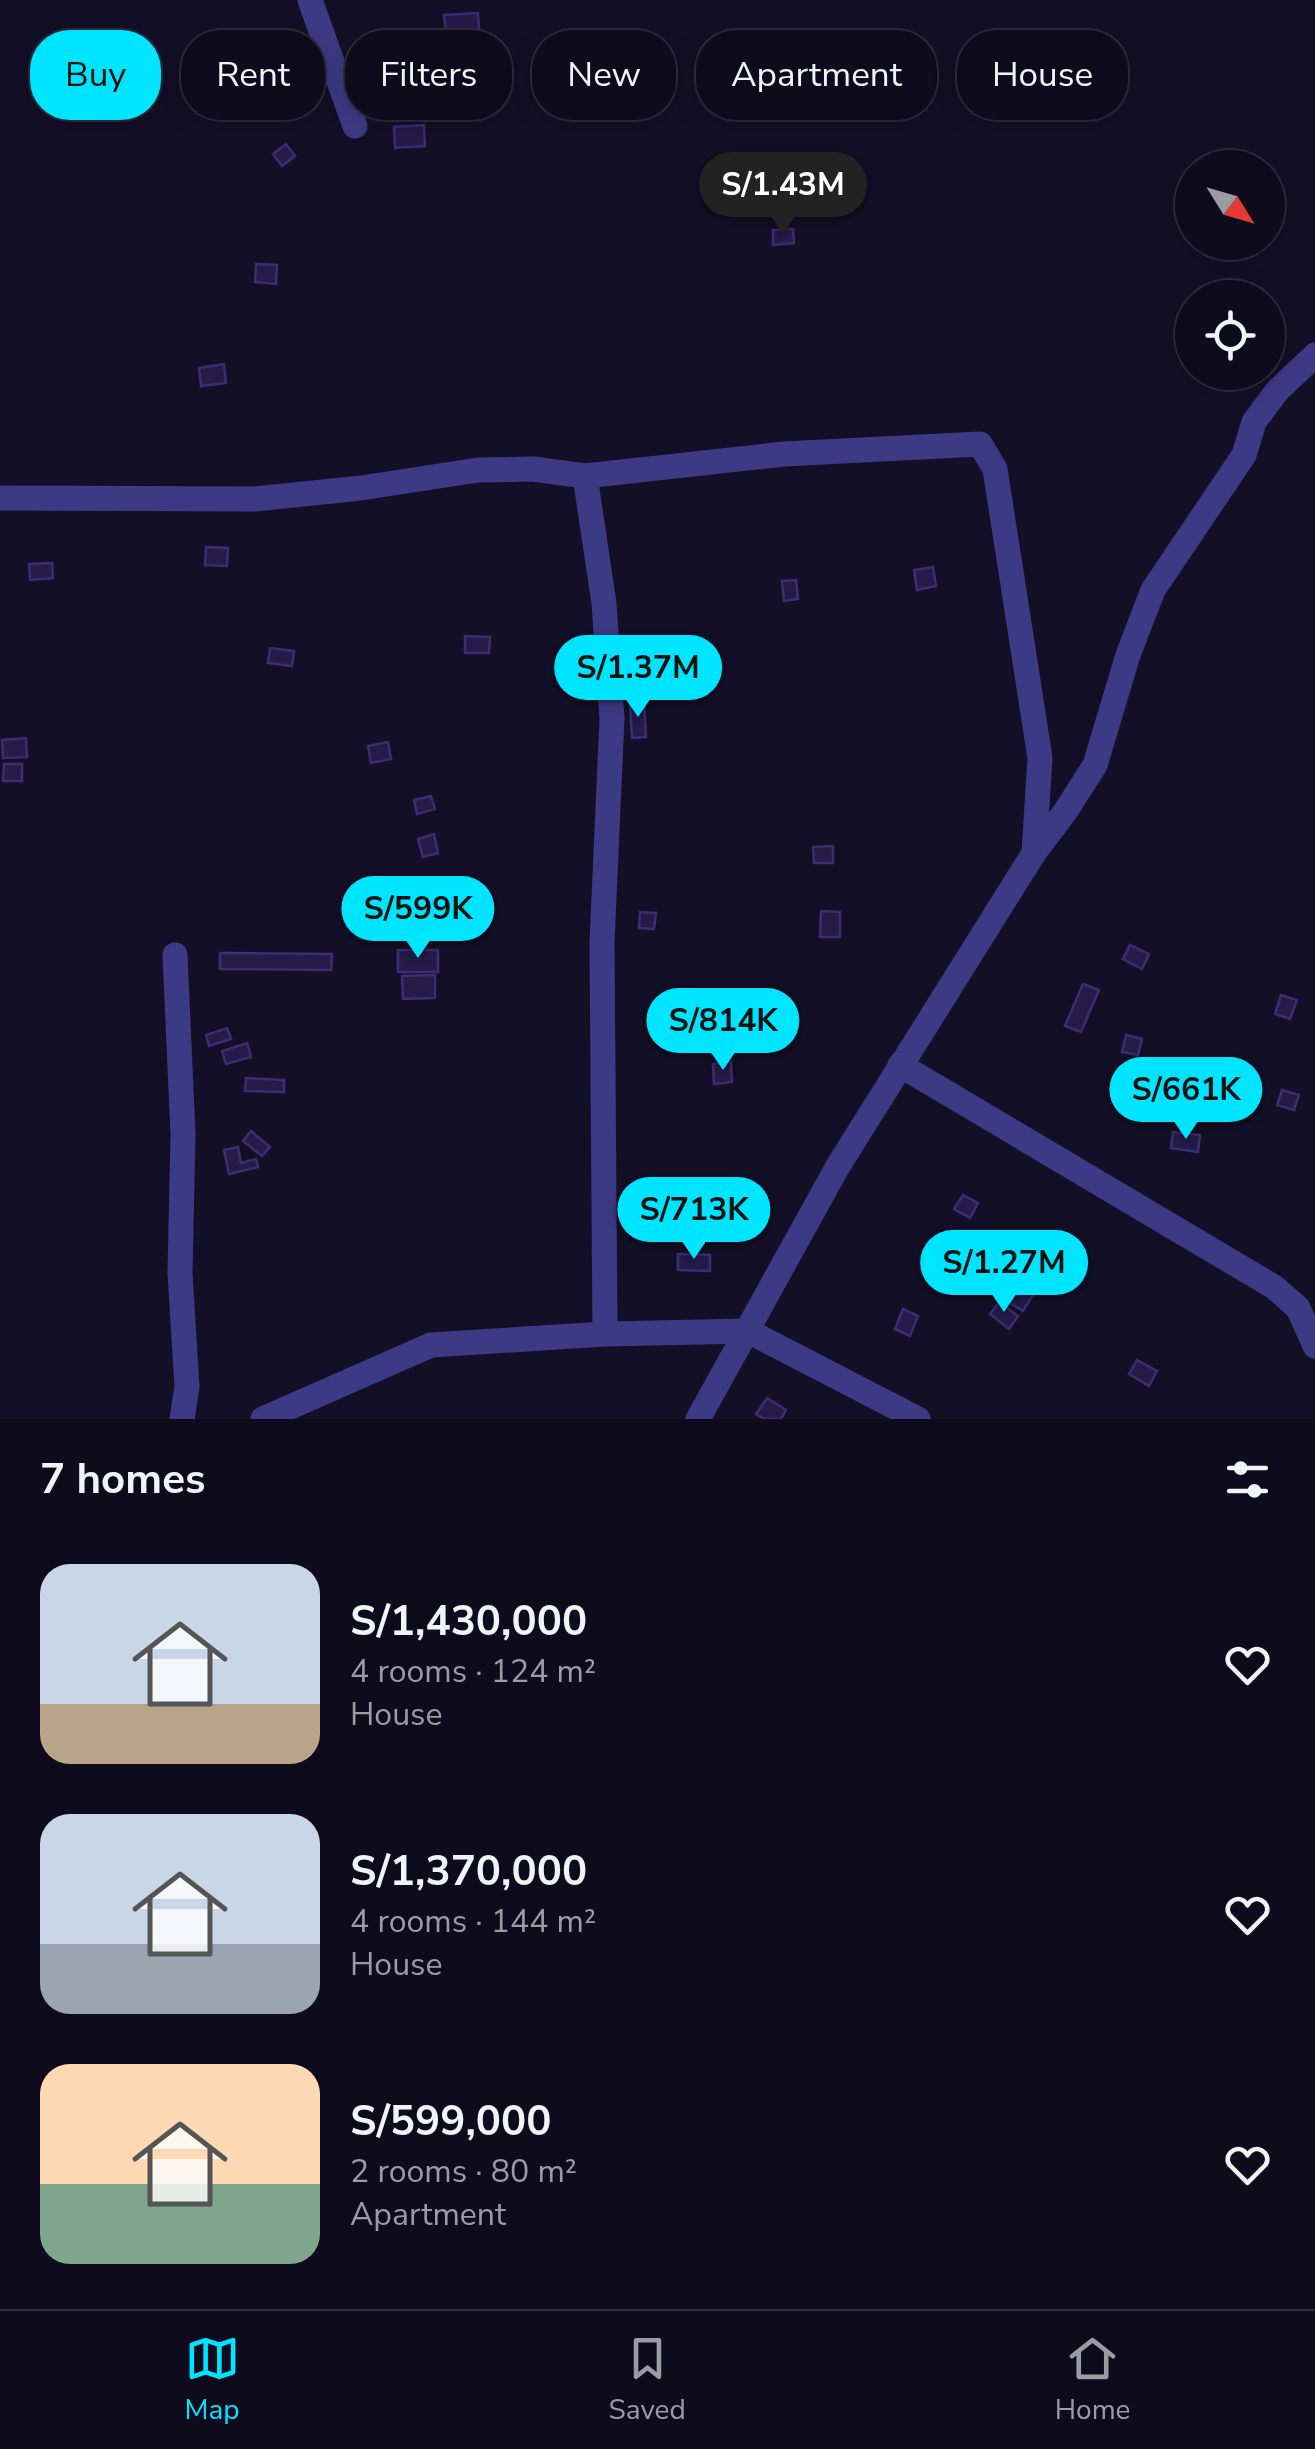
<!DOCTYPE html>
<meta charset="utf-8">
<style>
body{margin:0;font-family:"Nunito Sans",sans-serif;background:#1c1929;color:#f1f3f6;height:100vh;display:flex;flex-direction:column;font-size:38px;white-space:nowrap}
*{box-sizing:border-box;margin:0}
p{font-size:32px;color:#9b9ba3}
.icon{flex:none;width:55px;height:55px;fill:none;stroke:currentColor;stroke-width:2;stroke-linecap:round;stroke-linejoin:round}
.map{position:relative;height:1419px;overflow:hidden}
.sheet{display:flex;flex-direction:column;background:#0e0b1c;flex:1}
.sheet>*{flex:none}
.top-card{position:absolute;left:30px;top:30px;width:1255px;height:90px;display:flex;gap:20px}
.needle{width:65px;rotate:127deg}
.controls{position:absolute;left:1175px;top:150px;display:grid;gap:20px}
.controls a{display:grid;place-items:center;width:110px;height:110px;border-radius:50%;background:#0e0b1c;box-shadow:0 5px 25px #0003,0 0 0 2px #2e2b3b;font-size:50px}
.price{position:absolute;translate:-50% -85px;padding:0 22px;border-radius:35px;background:#00e5ff;color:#111;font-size:32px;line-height:65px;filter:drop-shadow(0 2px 5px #0008)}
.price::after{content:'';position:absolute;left:50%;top:60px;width:30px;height:22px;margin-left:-15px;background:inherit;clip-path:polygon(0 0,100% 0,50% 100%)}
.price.current{background:#222;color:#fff}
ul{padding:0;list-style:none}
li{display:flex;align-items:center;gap:30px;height:250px;padding:0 40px}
li span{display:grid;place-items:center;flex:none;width:280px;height:200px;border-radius:30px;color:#555}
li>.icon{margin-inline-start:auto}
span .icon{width:120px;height:120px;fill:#fffc;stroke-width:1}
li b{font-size:42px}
h2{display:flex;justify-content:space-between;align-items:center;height:120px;padding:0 40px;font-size:42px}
.pill{padding:0 35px;border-radius:40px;background:#0e0b1c;box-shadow:0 5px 25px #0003,0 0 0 2px #2e2b3b;font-size:35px;line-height:90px}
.pill.current{background:#00e5ff;color:#111}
.tab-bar{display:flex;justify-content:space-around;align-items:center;height:140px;border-top:2px solid #2e2b3b;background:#0e0b1c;font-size:28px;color:#9b9ba3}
.tab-bar a{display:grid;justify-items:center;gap:5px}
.tab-bar .current{color:#00e5ff}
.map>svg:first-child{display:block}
</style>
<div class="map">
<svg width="1315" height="1419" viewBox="0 0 1315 1419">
<rect width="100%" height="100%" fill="#130f26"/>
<g fill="#241b47" stroke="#3b2d73" stroke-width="2.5">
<path d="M478,13L479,31L446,34L444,15Z"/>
<path d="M743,91L763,93L761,110L741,108Z"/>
<path d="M265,97L274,111L262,120L252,105Z"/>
<path d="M424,125L425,146L395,148L394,127Z"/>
<path d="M286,144L295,156L282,166L273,154Z"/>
<path d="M793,229L794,243L773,245V230Z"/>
<path d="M256,264L277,265L276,284L255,282Z"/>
<path d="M224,364L226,383L201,386L199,368Z"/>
<path d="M206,547L228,548L227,566L205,565Z"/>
<path d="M52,563L53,578L30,580L29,564Z"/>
<path d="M933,567L936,586L917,590L914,570Z"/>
<path d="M796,580L798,599L784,601L782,581Z"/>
<path d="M465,636L490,637L489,653H465Z"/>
<path d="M270,648L294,651L292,666L268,663Z"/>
<path d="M644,702L646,737L632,738L630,703Z"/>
<path d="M26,738L27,757L3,758L2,740Z"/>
<path d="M388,742L391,759L371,763L368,746Z"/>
<path d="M4,764H22V781H3Z"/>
<path d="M431,796L435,809L417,814L414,800Z"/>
<path d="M434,834L438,853L423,857L418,839Z"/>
<path d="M833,846V863H814L813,847Z"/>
<path d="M821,911L840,912V937H820Z"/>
<path d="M640,912L656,913L654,929L639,928Z"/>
<path d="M1130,945L1149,954L1142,969L1123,959Z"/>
<rect x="398" y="950" width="40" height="22"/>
<path d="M220,953L332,954L331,970L220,969Z"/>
<path d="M435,975V998L403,999L402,976Z"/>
<path d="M1083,984L1099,990L1081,1032L1065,1026Z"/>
<path d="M1281,995L1297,1000L1290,1019L1275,1014Z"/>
<path d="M732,1018L734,1036L712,1038L711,1020Z"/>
<path d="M227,1028L231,1039L209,1046L206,1035Z"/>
<path d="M1126,1035L1142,1039L1138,1055L1122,1052Z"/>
<path d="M247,1043L251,1057L226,1064L222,1051Z"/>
<path d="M731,1062L732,1082L714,1084L713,1064Z"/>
<path d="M246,1078L284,1080V1092L245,1091Z"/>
<path d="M1282,1090L1299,1095L1294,1110L1277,1105Z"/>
<path d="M251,1131L270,1147L262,1156L243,1141Z"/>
<path d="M1173,1132L1200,1135L1198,1152L1171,1148Z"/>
<path d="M238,1147L241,1163L256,1159L258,1167L229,1174L224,1150Z"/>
<path d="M963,1195L978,1203L970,1218L954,1209Z"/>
<path d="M678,1254L710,1255V1271L678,1270Z"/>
<path d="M1023,1278L1038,1287L1023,1311L1008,1302Z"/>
<path d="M999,1302L1018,1316L1009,1329L990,1314Z"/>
<path d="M903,1309L918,1316L910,1336L895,1329Z"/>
<path d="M1137,1360L1157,1371L1149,1386L1129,1374Z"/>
<path d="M767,1398L786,1410L781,1419H764L756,1414Z"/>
</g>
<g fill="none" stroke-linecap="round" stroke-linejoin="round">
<g stroke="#3d3a85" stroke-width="25">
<path d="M310,0L355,126"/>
<path d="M585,476L604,603L612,719L602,942L605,1334"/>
<path d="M0,498L255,499L361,488L478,470L533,469L585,476L784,454L980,444L995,469L1040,758L1034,853L838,1166L698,1419"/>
<path d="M1034,853L1065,812L1095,765L1128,655L1153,590L1244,455L1254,422L1277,391L1315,355"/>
<path d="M175,955L183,1134L180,1273L187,1387L182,1419"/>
<path d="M900,1065L1274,1287L1298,1308L1315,1346"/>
<path d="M263,1419L431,1345L605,1334L748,1331L918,1419"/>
</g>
</g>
</svg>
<div class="controls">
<a><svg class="needle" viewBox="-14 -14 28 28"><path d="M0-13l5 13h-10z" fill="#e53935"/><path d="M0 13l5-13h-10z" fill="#9b9ba3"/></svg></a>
<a><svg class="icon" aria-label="locate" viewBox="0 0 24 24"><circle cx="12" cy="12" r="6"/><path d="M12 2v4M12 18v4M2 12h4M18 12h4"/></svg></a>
</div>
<b class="price current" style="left:783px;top:237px">S/1.43M</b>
<b class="price" style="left:638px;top:720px">S/1.37M</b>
<b class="price" style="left:418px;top:961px">S/599K</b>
<b class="price" style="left:723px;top:1073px">S/814K</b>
<b class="price" style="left:1186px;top:1142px">S/661K</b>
<b class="price" style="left:694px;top:1262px">S/713K</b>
<b class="price" style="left:1004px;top:1315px">S/1.27M</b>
<div class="top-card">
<a class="pill current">Buy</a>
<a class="pill">Rent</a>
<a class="pill">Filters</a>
<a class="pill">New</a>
<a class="pill">Apartment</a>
<a class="pill">House</a>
</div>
</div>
<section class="sheet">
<h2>7 homes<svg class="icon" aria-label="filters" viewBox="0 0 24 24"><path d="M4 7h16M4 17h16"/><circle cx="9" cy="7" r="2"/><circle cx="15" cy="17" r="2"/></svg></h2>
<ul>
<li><span style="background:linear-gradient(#c9d6e8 70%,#b9a48a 0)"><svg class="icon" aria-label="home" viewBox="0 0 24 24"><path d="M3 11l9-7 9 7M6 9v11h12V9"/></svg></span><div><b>S/1,430,000</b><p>4 rooms · 124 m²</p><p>House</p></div><svg class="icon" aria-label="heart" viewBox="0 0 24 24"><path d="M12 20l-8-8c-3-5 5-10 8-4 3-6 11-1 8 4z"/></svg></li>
<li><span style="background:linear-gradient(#c9d6e8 65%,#9aa5b1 0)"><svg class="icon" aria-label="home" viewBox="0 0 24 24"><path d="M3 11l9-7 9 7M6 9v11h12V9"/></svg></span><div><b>S/1,370,000</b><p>4 rooms · 144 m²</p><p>House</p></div><svg class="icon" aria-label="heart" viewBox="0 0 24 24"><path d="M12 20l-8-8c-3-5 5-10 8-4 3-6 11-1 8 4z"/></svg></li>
<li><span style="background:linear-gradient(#ffd9b3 60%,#7fa58c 0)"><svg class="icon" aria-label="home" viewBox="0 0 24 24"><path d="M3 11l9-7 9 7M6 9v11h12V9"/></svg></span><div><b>S/599,000</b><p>2 rooms · 80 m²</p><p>Apartment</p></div><svg class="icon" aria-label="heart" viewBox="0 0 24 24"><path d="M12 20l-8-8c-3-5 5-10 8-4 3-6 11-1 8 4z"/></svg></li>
</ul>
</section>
<nav class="tab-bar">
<a class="current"><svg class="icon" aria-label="map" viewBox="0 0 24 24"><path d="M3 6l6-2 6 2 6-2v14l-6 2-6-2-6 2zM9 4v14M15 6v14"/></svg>Map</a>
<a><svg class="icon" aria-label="saved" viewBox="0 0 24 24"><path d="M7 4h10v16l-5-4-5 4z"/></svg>Saved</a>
<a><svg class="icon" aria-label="home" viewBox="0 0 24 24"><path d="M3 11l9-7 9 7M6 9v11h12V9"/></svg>Home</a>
</nav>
